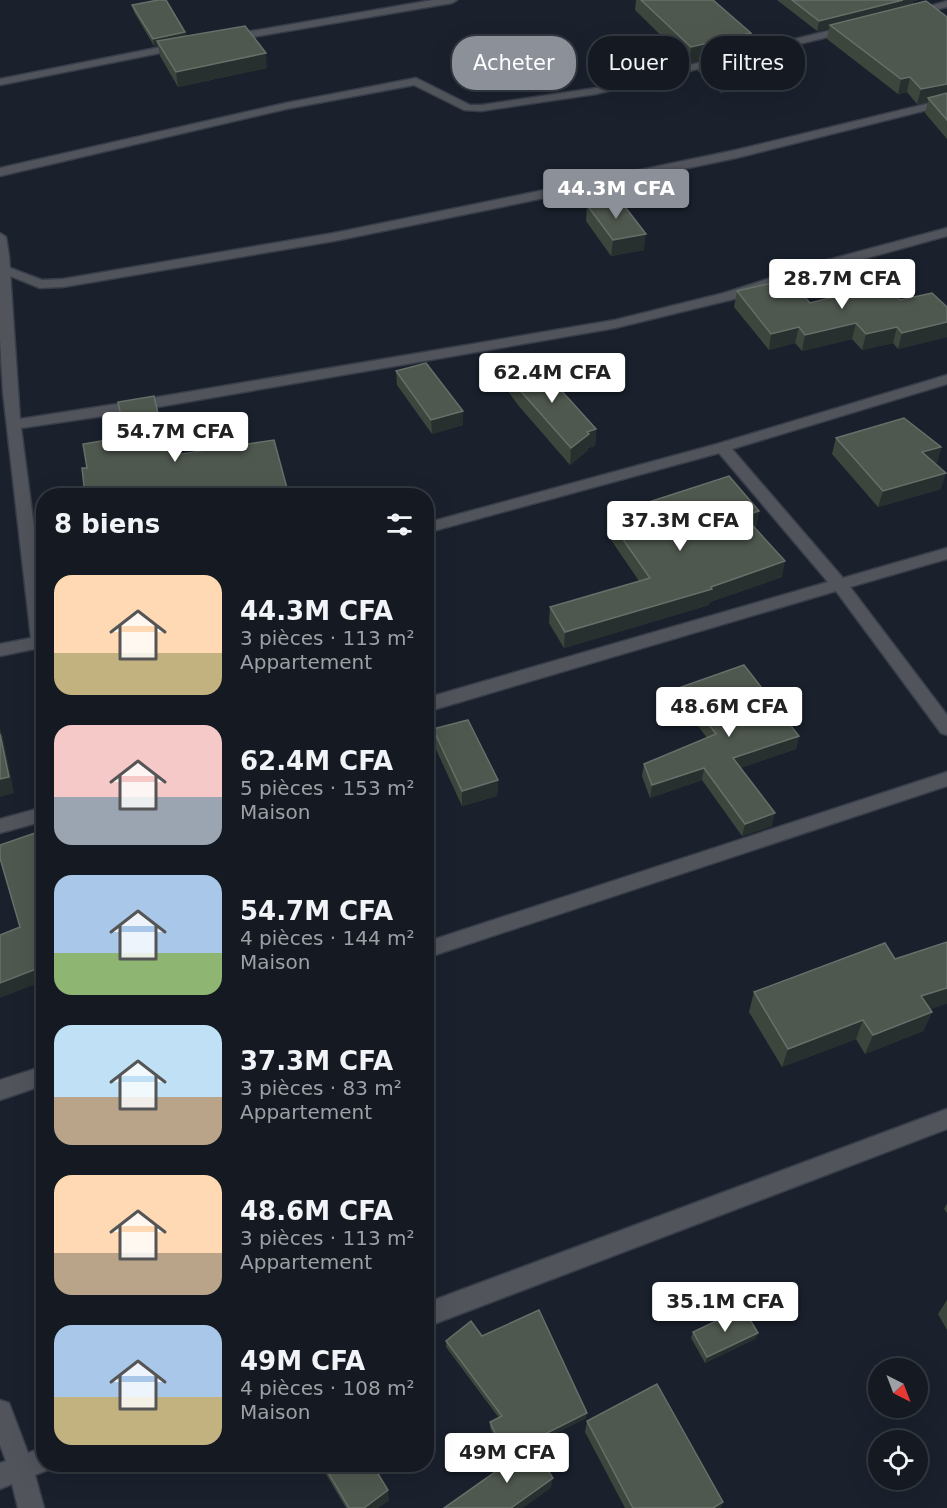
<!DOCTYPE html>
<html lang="fr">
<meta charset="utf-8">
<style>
body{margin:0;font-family:"DejaVu Sans",sans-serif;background:#21262f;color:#f1f3f6;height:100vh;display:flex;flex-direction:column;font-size:22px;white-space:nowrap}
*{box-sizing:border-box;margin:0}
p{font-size:20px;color:#9da0a5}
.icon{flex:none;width:33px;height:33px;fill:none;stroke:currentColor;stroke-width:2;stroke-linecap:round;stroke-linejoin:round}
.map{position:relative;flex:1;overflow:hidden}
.drawer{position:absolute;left:36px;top:488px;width:398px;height:984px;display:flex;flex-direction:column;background:#141922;border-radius:24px;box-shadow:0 6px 24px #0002,0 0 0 2px #333840}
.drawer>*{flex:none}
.banner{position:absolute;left:452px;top:36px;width:405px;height:54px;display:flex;gap:12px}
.needle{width:39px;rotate:138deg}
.fabs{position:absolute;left:868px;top:1358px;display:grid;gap:12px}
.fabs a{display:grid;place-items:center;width:60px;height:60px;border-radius:50%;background:#141922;box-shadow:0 6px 24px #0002,0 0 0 2px #333840;font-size:30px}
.price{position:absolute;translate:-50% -51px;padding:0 14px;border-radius:6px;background:#fff;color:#222;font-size:20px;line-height:39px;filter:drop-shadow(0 2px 3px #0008)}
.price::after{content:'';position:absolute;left:50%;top:36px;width:18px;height:14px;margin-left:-9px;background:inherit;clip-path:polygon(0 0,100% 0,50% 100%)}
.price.active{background:#8c9099;color:#fff}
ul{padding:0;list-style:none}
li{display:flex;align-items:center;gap:18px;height:150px;padding:0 18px}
li span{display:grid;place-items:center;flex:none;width:168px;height:120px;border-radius:18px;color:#555}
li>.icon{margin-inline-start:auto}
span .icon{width:72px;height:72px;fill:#fffc;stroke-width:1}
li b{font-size:26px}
h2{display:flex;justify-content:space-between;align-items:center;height:72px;padding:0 18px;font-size:26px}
.chip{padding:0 21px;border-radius:24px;background:#141922;box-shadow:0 6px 24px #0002,0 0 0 2px #333840;font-size:21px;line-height:54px}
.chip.active{background:#8c9099;color:#fff}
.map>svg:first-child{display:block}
</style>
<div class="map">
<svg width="947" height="1508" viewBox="0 0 947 1508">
<rect width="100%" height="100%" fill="#1a212d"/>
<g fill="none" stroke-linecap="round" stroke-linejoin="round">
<defs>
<path id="lane" d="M947,99V105L736,158L501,207L334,241L63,287L40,288L0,272V267L5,266L42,280L63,279L334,233L501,199L736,150Z"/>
<g id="street">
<path d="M433,0H457L452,3L229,41L224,38L229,35Z"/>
<path d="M947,1V7L911,16L906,13Z"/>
<path d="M852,25L857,28L856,30L596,94L481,111L464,110L414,85L286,109L0,176V168L286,103L416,78L470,105H481L596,88Z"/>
<path d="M181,43L186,46L185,48L0,85V79Z"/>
<path d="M947,228V236L834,267L734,299L615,328L117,414L21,428L44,604V647L0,656V644L31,638L3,392L0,339V233L6,237L9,256L20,419L117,404L615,320L724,293L824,261Z"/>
<path d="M947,375V384L732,449L843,578L947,548V559L850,587L947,715V735L941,733L836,591L426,712V698L828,582L719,453L426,533V523L717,444Z"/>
<path d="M947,772V786L426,958V942Z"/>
<path d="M44,807V821L0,833V819Z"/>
<path d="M44,1066V1085L0,1100V1080Z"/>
<path d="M947,1109V1129L426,1327V1303Z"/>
<path d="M0,1400L9,1403L28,1453L44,1447V1464H54L53,1468L35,1475L44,1508H18L12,1484L0,1489V1463L6,1461L0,1445Z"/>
</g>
</defs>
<use href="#lane" stroke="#373d49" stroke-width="3"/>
<use href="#street" stroke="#373d49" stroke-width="3"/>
<use href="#lane" fill="#51545b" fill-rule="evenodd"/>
<use href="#street" fill="#51545b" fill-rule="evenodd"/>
</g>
<g fill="#3d463c">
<path d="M636,0H713L749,46L783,79L721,93L698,71L699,60L689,63L635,10Z"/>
<path d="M777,0H918L913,1V5L947,17V139L925,113L928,102L917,104L907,92L898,94L827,39L829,28L817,31Z"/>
<path d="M132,5L185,32L186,36L267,68L178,87L160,56L158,46H154L134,12Z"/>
<path d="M587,205L644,250L611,256L586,221Z"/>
<path d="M737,291L810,303L900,300L947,307V337L898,349L893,343L862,350L852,339L802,351L795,343L769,350L734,307Z"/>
<path d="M506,370L555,390L596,429L595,446L588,448V450L570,465L518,405L505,387Z"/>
<path d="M396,371L463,425L432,434L397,385Z"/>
<path d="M836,438L941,447L937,463H935L941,489L878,507L832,454Z"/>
<path d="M643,504L759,511L756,527L754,528L782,577L710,602L709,605L564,648L549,623L550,607L639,581L609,537L610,521L642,512Z"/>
<path d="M681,687L799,736L796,749L740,768L772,826L742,836L702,780L650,798L642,776L644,764L707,738L679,700Z"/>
<path d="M433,729L498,780L497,796L462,806L434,745Z"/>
<path d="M754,992L930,1009L932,1012L923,1031L865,1054L856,1039L782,1067L749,1012Z"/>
<path d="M947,1204V1213L944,1209Z"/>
<path d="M947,1300V1330L938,1314Z"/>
<path d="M693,1332L758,1333L755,1339L705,1363L691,1338Z"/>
<path d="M482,1336L586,1418L505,1459L490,1428V1422L499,1418L446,1347V1341Z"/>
<path d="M587,1421L721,1508H625L585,1432Z"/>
<path d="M320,1464H372L389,1500L378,1508H346Z"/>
</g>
<g fill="#27302e">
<path d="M903,0H917L913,1L912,7L830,25L829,28L817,31L819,21Z"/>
<path d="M185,32L187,40L157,41L158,46H154L153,39Z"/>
<path d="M751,33L748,48L700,58L699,60L689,63L691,47Z"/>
<path d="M266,53L267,68L178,87L176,72Z"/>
<path d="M785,66L783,79L721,93L723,80Z"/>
<path d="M910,77L907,92L898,94L901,79Z"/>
<path d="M947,84V98H928V102L917,104L921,89Z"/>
<path d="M646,234L644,250L611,256L613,240Z"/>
<path d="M947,322V337L898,349L902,333Z"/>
<path d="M856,323L852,339L802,351L805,335Z"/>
<path d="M799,327L795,343L769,350L771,334Z"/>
<path d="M897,327L893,343L862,350L866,334Z"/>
<path d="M463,411V425L432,434L431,420Z"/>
<path d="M596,429L595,446L588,448V450L570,465L571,448L587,432Z"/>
<path d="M941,447L937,463L918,468L922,452Z"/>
<path d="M946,473L941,489L878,507L883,491Z"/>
<path d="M288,492V495H267Z"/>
<path d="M759,511L756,527L741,532L744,516Z"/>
<path d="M785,561L782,577L710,602L709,605L564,648L565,632L711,587Z"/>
<path d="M0,728L3,737L14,793L0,797Z"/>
<path d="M799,736L796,749L731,771L733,758Z"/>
<path d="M704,768L702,780L650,798L652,785Z"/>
<path d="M498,780L497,796L462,806V791Z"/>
<path d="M775,813L772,826L742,836L745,824Z"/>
<path d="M44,966V981L0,998V983Z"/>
<path d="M947,988V1004L913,1015L921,996Z"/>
<path d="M932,1012L923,1031L865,1054L873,1035Z"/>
<path d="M863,1020L856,1039L782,1067L788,1049Z"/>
<path d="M758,1333L755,1339L705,1363L707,1357Z"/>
<path d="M587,1413L586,1418L505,1459V1454Z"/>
<path d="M553,1478L551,1488L523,1508H511Z"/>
<path d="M388,1490L389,1500L378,1508H364Z"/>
<path d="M723,1502L721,1508H713Z"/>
</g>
<g fill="#4f584f" stroke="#676f69" stroke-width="1.5">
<path d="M158,0H166L185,32L153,39L132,5Z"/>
<path d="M641,0H713L751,33L691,47Z"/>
<path d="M792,0H903L819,21Z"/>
<path d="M926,1L947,17V84L921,89L910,77L901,79L830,25Z"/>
<path d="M245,26L266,53L176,72L157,41Z"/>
<path d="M760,43L785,66L723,80L700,58Z"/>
<path d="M947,93V120L928,98Z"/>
<path d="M619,199L646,234L613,240L587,205Z"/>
<path d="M789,279L810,303L883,284L900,300L932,293L947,307V322L902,333L897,327L866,334L856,323L805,335L799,327L771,334L737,291Z"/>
<path d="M426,363L463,411L431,420L396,371Z"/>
<path d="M534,363L555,390L560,389L596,429L587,432L589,434L571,448L518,388L506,370Z"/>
<path d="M154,396L162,431L170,430L175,455L274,440L288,492L267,495H85L82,468H87L83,444L125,437L118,402Z"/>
<path d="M904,418L941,447L922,452L946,473L883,491L836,438Z"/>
<path d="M729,476L759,511L744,516L785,561L711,587L712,589L565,632L550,607L650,578L610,521L648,511L643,504Z"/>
<path d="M744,665L799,736L733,758L775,813L745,824L704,768L652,785L644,764L716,734L681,687Z"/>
<path d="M468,720L498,780L462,791L433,729Z"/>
<path d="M0,734L9,777L0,779Z"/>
<path d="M35,833L44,860V966L0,983V935L20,927L0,858V845Z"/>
<path d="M947,942V988L921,996L932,1012L873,1035L863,1020L788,1049L754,992L885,943L895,959Z"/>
<path d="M743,1308L758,1333L707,1357L693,1332Z"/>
<path d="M539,1310L587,1413L505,1454L490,1422L502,1416L446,1341L471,1321L482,1336Z"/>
<path d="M657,1384L723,1502L713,1508H633L587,1421Z"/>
<path d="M532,1446L553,1478L511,1508H444Z"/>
<path d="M323,1464H372L388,1490L364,1508H349Z"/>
</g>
</svg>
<div class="fabs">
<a><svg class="needle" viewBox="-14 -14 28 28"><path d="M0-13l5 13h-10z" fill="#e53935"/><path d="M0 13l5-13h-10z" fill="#9da0a5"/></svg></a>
<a><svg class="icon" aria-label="locate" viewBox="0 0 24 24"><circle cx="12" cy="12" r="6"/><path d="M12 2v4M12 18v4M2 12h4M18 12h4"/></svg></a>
</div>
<b class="price active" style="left:616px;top:220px">44.3M CFA</b>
<b class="price" style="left:842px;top:310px">28.7M CFA</b>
<b class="price" style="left:552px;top:404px">62.4M CFA</b>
<b class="price" style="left:175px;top:463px">54.7M CFA</b>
<b class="price" style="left:680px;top:552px">37.3M CFA</b>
<b class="price" style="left:729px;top:738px">48.6M CFA</b>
<b class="price" style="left:725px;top:1333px">35.1M CFA</b>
<b class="price" style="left:507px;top:1484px">49M CFA</b>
<div class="banner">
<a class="chip active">Acheter</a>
<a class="chip">Louer</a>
<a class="chip">Filtres</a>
</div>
<section class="drawer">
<h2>8 biens<svg class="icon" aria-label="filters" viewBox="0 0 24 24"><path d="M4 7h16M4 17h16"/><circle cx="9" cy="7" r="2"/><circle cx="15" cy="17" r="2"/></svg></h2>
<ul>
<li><span style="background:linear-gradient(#ffd9b3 65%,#c2b280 0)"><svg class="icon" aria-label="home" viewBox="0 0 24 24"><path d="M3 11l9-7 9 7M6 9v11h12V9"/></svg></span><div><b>44.3M CFA</b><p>3 pièces · 113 m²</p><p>Appartement</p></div></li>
<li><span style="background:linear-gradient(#f6c9c9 60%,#9aa5b1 0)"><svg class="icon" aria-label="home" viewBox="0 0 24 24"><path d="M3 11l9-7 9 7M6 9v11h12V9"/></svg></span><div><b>62.4M CFA</b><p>5 pièces · 153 m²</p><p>Maison</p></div></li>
<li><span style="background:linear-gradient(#a9c7e8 65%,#8fb573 0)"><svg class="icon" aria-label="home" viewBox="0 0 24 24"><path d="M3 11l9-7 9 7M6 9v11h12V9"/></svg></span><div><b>54.7M CFA</b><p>4 pièces · 144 m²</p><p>Maison</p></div></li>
<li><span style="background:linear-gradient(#bfe0f5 60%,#b9a48a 0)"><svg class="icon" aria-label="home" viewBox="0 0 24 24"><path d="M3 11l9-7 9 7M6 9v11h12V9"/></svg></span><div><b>37.3M CFA</b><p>3 pièces · 83 m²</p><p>Appartement</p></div></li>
<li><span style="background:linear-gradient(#ffd9b3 65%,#b9a48a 0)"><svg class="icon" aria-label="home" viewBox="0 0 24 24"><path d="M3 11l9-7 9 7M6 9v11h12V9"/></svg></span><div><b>48.6M CFA</b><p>3 pièces · 113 m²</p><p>Appartement</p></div></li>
<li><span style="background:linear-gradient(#a9c7e8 60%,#c2b280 0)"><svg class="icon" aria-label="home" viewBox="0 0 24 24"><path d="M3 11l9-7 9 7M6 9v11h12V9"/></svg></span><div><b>49M CFA</b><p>4 pièces · 108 m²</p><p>Maison</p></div></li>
</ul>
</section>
</div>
